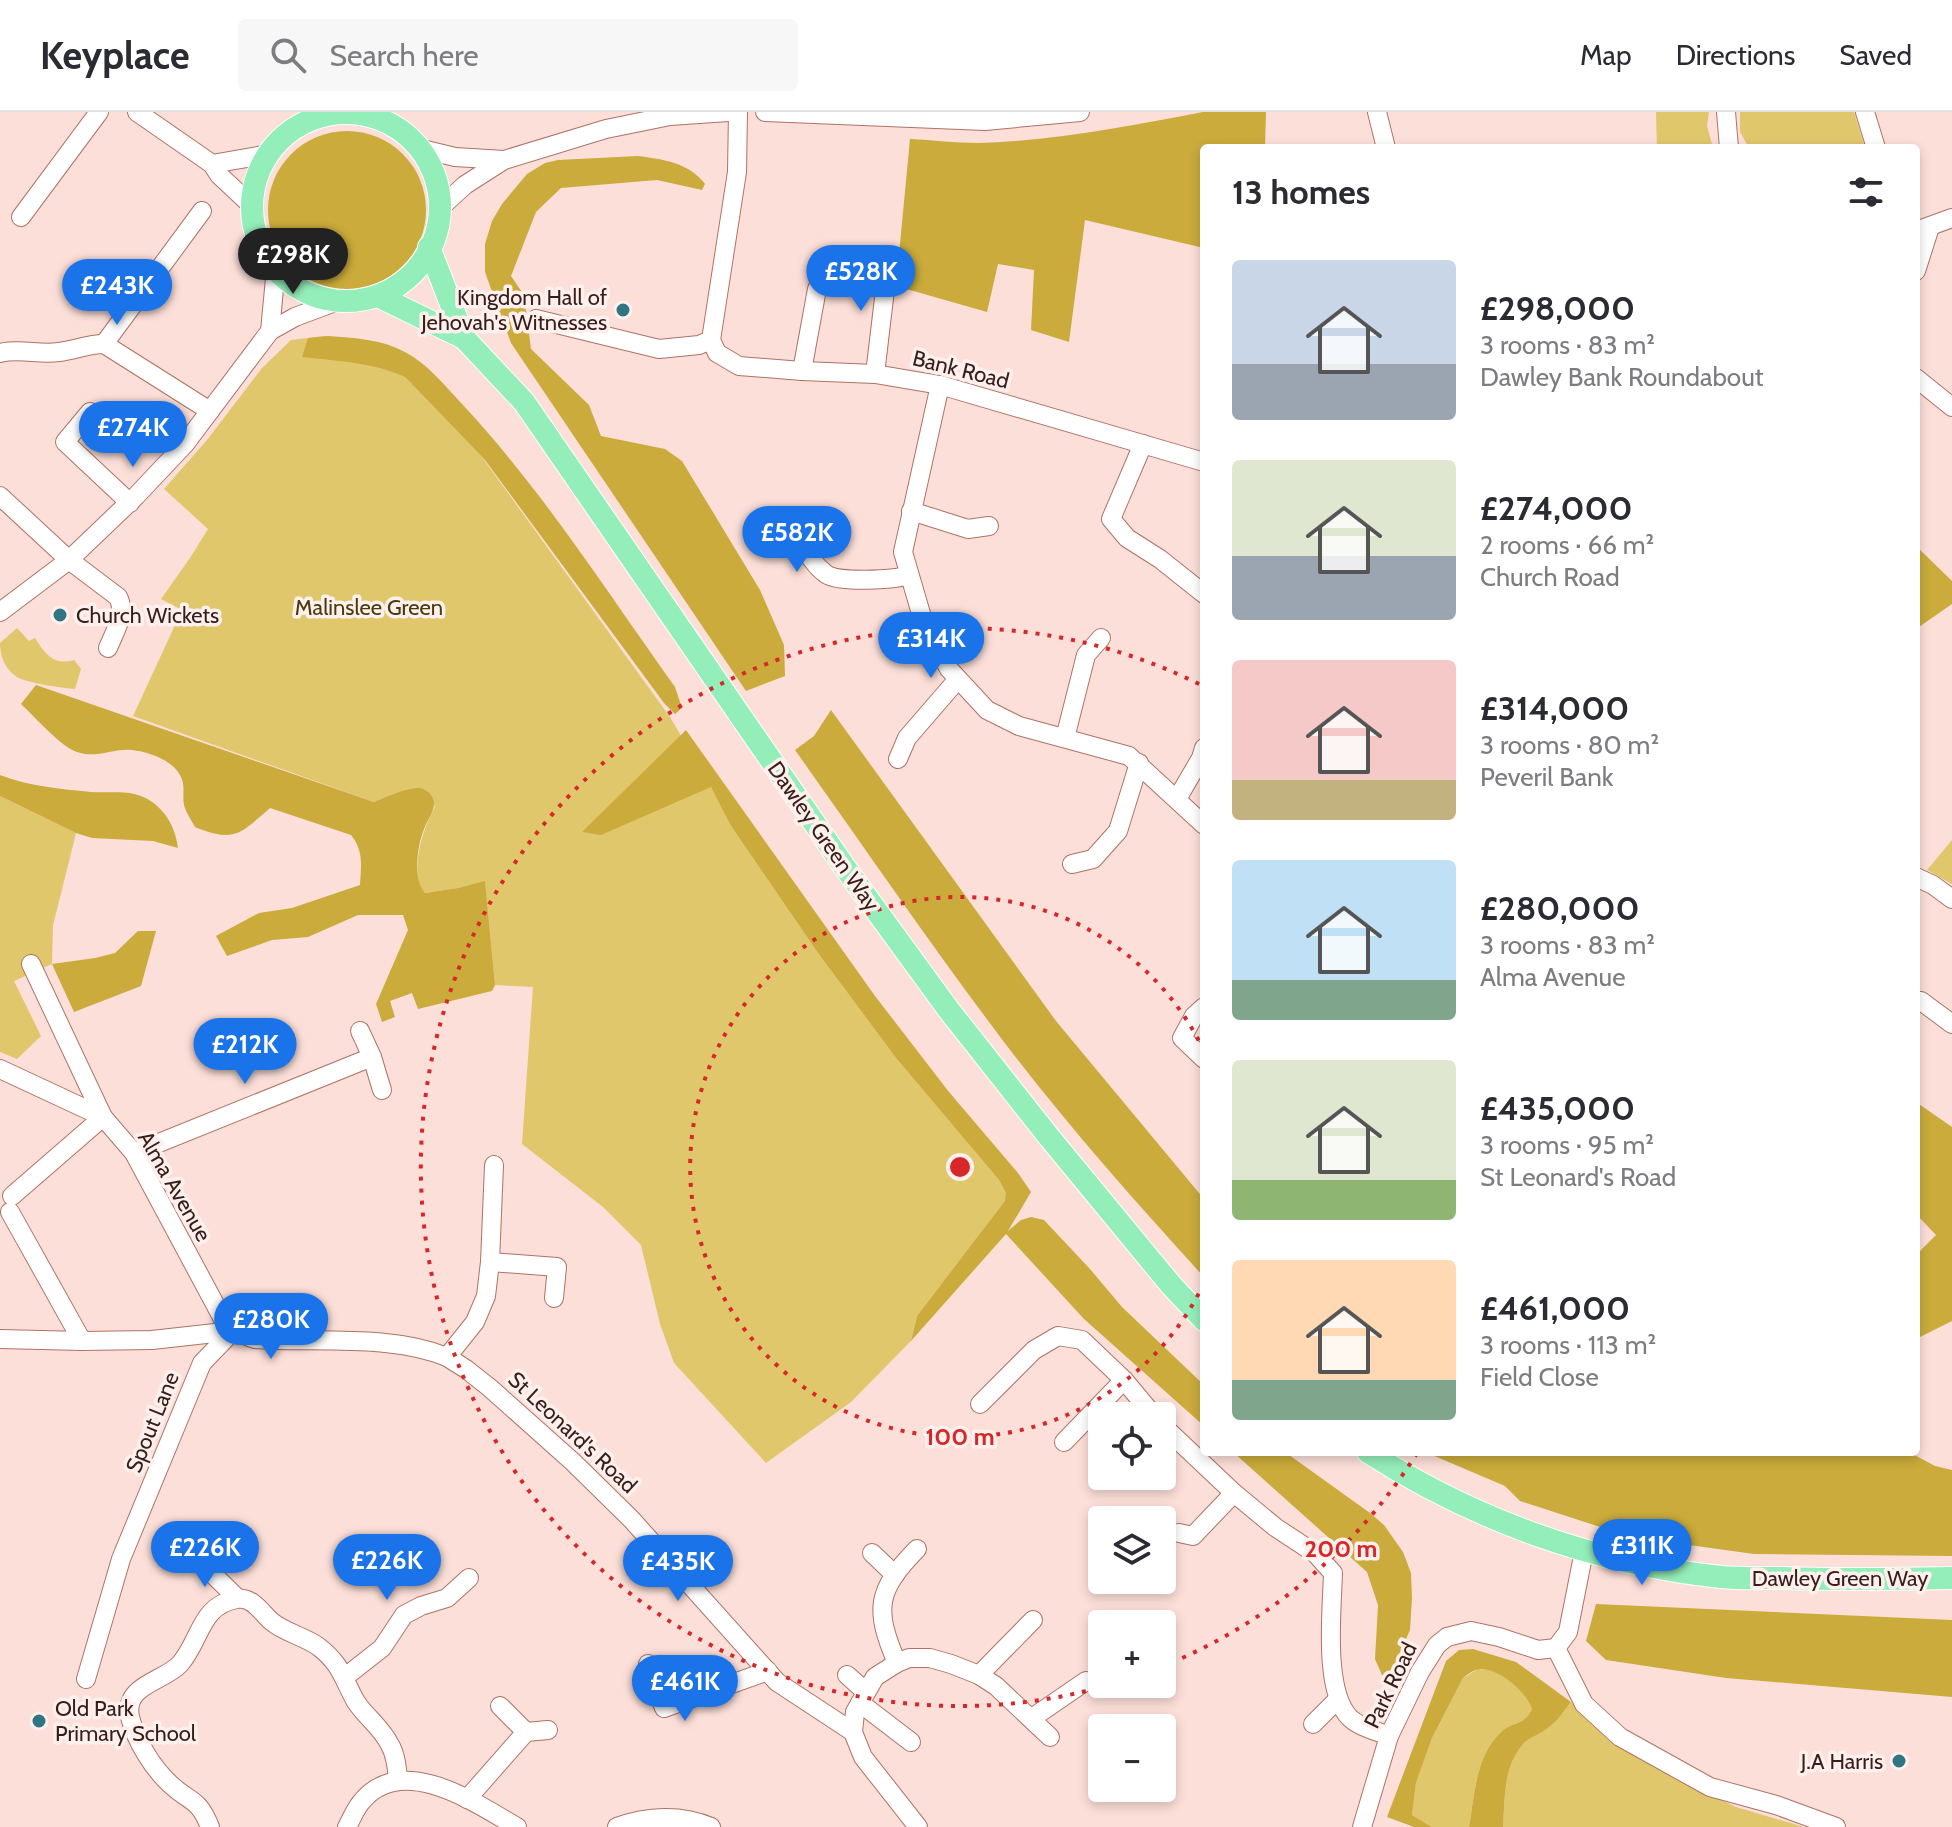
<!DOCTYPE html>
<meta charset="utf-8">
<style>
body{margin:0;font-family:Cabin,sans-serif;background:#f7f7f7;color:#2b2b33;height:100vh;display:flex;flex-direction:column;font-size:30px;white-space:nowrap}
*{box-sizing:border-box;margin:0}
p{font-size:26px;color:#7c7c81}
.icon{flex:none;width:44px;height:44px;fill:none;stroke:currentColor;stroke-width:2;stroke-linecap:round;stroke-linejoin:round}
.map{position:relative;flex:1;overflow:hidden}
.sheet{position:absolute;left:1200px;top:32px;width:720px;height:1312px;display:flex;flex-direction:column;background:#fff;border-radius:8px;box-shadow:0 4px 12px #0003}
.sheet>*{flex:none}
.tools{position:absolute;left:1088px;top:1290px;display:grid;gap:16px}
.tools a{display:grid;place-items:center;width:88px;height:88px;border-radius:8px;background:#fff;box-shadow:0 4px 12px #0003;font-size:40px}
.price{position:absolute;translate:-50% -68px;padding:0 18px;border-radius:28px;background:#1a73e8;color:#fff;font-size:26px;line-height:52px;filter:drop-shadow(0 2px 4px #0008)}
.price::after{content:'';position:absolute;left:50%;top:48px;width:24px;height:18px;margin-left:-12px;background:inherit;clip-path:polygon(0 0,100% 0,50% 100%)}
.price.active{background:#222;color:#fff}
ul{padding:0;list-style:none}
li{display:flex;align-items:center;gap:24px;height:200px;padding:0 32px}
li span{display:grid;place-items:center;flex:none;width:224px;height:160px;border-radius:8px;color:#555}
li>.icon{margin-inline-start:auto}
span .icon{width:96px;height:96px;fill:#fffc;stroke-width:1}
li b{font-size:34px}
h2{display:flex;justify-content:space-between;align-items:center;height:96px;padding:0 32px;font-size:34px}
header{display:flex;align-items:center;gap:48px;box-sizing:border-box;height:112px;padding:0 40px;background:#fff;border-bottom:2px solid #e1e1e2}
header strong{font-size:38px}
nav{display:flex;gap:44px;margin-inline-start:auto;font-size:28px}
.search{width:560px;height:72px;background:#f7f7f7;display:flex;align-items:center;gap:20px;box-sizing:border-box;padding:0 28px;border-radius:8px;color:#7c7c81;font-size:30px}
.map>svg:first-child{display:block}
</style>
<header>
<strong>Keyplace</strong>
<div class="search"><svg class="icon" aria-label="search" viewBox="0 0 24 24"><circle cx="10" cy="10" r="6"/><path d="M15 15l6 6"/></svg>Search here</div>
<nav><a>Map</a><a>Directions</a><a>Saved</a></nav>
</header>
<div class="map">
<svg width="1952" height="1715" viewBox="0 0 1952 1715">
<rect width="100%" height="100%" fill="#fcdfd8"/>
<g fill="#e1c76c">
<path d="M1656,0H1709L1707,14L1713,36H1657Z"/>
<path d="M1740,0H1854L1865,36H1749L1740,20Z"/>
<path d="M325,224L405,265L482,345L670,605L718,687L731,714L818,841L896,946L999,1068L1006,1081V1089L917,1204L911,1229L851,1290L766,1351L674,1251L660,1212L641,1133L603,1095L522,1032L533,875L495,873L485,770L458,776L424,781C419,775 419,771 418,763C416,737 424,717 435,694L408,678L374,690L133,604L182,498L161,487L190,446L208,417L164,377L207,328L262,256L291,228Z"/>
<path d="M17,516L29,529L35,526C45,542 54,554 74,548L81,557L75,577C62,576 27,571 17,565C5,557 0,544 0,531Z"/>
<path d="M0,684L76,721L53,813L52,852L14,869L41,924L17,947L0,940Z"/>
<path d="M1952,728V772L1927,758Z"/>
<path d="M1478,1557C1480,1557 1491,1558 1493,1558C1508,1563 1528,1582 1532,1597C1523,1615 1513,1609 1502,1619C1475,1644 1475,1682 1469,1715H1432L1412,1703L1416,1671L1432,1626L1463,1566Z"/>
<path d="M1571,1590L1614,1631L1670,1663L1736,1695L1804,1715H1503C1505,1686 1503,1654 1524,1631C1530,1625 1539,1623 1545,1618C1555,1611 1563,1600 1571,1590Z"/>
</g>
<g fill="#caab3b">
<path d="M1203,0H1266L1265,36H1204V136L1085,108L1069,230L1031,218L1034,158L998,152L987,200L896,174L910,27C933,28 955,31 978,31C1053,29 1129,14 1203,0Z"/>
<circle cx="347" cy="98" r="79"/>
<path d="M638,44C662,47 690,51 705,72L702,78L657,68L561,76L536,100L511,164L524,183L531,237L589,293L601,324L665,337L682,349L760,478L784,533L785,564L746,579L511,231L500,202L485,160V132L492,109L502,92L527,62L545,51L558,48Z"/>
<path d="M328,224C355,226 381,227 405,240C428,252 445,274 463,293C543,379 607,480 675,575L682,596L675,602L664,591L485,348L405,265C372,250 338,249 302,245L308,226Z"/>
<path d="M1916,434L1952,469V492L1916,517Z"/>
<path d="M36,573L374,690C387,685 403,677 417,676C428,676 437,686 433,697C431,705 425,712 423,720C417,735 413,769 425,781L458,776L485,769L495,873L492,879L418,897L412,881L390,889L395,905L382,910L376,892L408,818L403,803H358L308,825L272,828L227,844L216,824L259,801L292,796L360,773C361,754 364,739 351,723L270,696C240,722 234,731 195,715C191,708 186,700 184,693C182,683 186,673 180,663C171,647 148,640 132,638C113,636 96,647 77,640C61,635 35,605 21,592Z"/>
<path d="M831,598L1056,909L1204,1087V1165C1129,1083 1055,999 989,910C922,820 859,728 795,638L814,624Z"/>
<path d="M686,618L875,884L949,980L1018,1061L1031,1080L1008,1119L1021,1108L1031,1105L1044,1108L1090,1157L1122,1195L1204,1273V1314L1084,1207L1006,1122L911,1229L917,1204L1005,1089L1006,1081L999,1068L896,946L818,841L731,714L711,675L601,723L582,720Z"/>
<path d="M0,663C28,674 61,677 91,680C105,681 121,679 134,682C160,688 175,711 178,736L153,729L92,726L76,721L0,684Z"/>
<path d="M138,819H156L141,874L74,900L52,852L95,846L115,841Z"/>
<path d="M1916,990L1952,1015V1209L1916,1227V1143L1936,1123L1916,1102Z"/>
<path d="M1233,1340H1285L1370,1401L1384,1413L1403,1440L1411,1461L1412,1486L1410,1518L1388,1568L1382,1563L1375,1547L1378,1493L1367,1460Z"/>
<path d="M1425,1340H1909L1935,1354L1952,1358V1444L1754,1442L1631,1425L1520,1389L1505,1374Z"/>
<path d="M1596,1492L1952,1508V1585L1726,1566L1606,1548L1586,1529Z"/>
<path d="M1473,1537L1516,1550L1571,1590C1563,1600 1556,1611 1545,1618C1539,1623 1530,1625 1524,1631C1503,1654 1505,1686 1503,1715H1469C1475,1682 1475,1644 1502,1619C1513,1609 1523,1615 1532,1597C1527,1580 1499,1556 1480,1557C1473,1558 1468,1562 1463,1566L1432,1626L1416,1671L1412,1703L1432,1715H1414L1387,1705L1446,1549L1459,1538Z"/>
</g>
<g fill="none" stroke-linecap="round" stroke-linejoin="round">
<defs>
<g id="minor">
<path d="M137,0L212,52L219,63L251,93"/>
<path d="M738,0L737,60L711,228L717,241L739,254L802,259L875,262L940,273L1204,350"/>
<path d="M765,0L985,9L1080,0"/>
<path d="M1377,0L1386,36"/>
<path d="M1726,0L1729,36"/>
<path d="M1865,0L1876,36"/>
<path d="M422,37L455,45L504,48"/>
<path d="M212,52L269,42"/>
<path d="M441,95L465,73L504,48L606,17L670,4L728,0"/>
<path d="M21,105L99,0"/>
<path d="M1919,118L1952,106"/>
<path d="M1916,159L1930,115"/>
<path d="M536,207L659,237L699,233L711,228"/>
<path d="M270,219L276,156"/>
<path d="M104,232L202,99"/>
<path d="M0,241C20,236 39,243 59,240C75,238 88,232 104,232L210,299"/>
<path d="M802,259L817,177"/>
<path d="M875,262L889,144"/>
<path d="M1916,266L1952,295"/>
<path d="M940,273L903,440L922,505L949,557L987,598L1019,614L1129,644L1204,713"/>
<path d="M90,300L65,330L130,391"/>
<path d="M1143,332L1111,407L1127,426L1160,447L1204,482"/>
<path d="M0,384L69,448L118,485C127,501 114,521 108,536"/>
<path d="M911,399L968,417L989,414"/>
<path d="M795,421C804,435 812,452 826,462C838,471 894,468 909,463"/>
<path d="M0,500L69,448L136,384L185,332L270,219L295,205L335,190"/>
<path d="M1065,626L1086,543L1101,526"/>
<path d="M898,647L907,626L958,567"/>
<path d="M1177,687L1201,646L1204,636"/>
<path d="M1072,752L1093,747L1118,719L1139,651"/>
<path d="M1916,765L1933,773L1952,787"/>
<path d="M1921,889L1952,912"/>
<path d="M1204,895L1194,904L1182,926L1204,947"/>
<path d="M360,919L372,945L382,978"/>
<path d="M0,957L103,1005L134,1041L224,1209L233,1219L255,1227C317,1231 389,1222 447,1245L475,1210L486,1184L490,1150L494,1053"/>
<path d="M134,1041L372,945"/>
<path d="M12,1084L103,1005L31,852"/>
<path d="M10,1100L82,1229"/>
<path d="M490,1150L557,1155L554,1186"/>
<path d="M0,1227L82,1229L152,1228L233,1219"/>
<path d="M447,1245L466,1257L490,1276L573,1350L632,1408L777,1570L853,1620L863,1645L918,1715"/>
<path d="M980,1292L1034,1238L1058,1224L1082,1228L1124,1268L1154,1304"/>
<path d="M1162,1313L1234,1381L1275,1415L1316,1442L1333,1461C1332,1498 1323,1579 1350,1606C1359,1615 1377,1619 1389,1624"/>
<path d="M1064,1330L1124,1268"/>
<path d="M1179,1421L1193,1424L1234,1381"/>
<path d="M179,1429L237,1486"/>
<path d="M872,1441L895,1463"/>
<path d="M1556,1536L1584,1592L1620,1625L1710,1675L1776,1693L1836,1715"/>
<path d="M897,1551C874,1497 876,1479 917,1437"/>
<path d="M648,1552L664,1596L768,1559"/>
<path d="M847,1563L866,1580"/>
<path d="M979,1563L1033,1508"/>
<path d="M345,1565L382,1536L404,1503L421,1494L447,1486L469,1466"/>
<path d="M86,1567L121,1447L202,1251L233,1219"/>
<path d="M860,1591L911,1630"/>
<path d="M500,1594L526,1620L548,1618"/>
<path d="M1032,1606L1086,1569"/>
<path d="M1313,1612L1338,1587"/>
<path d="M853,1620L855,1600L875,1565L897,1551L909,1546H930L951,1552L979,1563L996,1574L1050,1625"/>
<path d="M467,1687L526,1620"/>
<path d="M210,1715C198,1685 190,1691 170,1672C152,1655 136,1629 130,1605C123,1573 163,1570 180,1552C201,1528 200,1493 237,1487C252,1484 262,1501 271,1509C285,1521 304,1524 319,1535C342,1553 343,1567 356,1590C366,1605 382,1616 390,1633C396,1643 397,1656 398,1668"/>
<path d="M347,1715C352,1706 356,1695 363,1688C404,1641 477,1692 517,1715"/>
<path d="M617,1715C647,1704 681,1702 711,1715"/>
<path d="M1362,1715L1389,1624L1420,1560L1437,1533L1447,1525L1471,1519L1499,1525L1538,1538L1556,1536L1568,1520L1584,1439"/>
</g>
<g id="major">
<circle cx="346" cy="95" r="94"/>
<path d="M429,135L464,226L524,290L846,757L948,897L1049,1025L1171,1173L1204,1208"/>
<path d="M378,184L464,226"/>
<path d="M1368,1340C1474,1408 1596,1452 1721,1465C1741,1467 1762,1466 1782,1466C1838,1468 1895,1467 1952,1466"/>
</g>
</defs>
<use href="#minor" stroke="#b07264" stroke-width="20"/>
<use href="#major" stroke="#fff" stroke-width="24"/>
<use href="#minor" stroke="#fff" stroke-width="18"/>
<use href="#major" stroke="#94eeb9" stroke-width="22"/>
</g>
<g fill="none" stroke="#d62828" stroke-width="4" stroke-dasharray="4 8">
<path d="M1204 1171A270 270 0 1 1 1204 939"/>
<path d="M1417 1341A539 539 0 0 1 1166 1553M1109 1573A539 539 0 1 1 1201 573"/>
</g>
<g fill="#307583" stroke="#fff0ed" stroke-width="3">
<circle cx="623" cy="198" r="8"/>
<circle cx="60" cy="503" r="8"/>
<circle cx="39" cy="1609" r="8"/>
<circle cx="1899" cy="1649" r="8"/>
</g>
<g text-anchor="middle" stroke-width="7" stroke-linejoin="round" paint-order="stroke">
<g font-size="22" fill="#371e18" stroke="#fff0ed" text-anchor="end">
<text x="607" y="193">Kingdom Hall of<tspan x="607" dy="25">Jehovah's Witnesses</tspan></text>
<text x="76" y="511" text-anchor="start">Church Wickets</text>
<text x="55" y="1604" text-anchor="start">Old Park<tspan x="55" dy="25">Primary School</tspan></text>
<text x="1883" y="1657">J.A Harris</text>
</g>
<g font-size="22" fill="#371e18" stroke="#fff0ed">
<text transform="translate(961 257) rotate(14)" y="8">Bank Road</text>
<text transform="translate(824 724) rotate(55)" y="8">Dawley Green Way</text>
<text transform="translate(175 1074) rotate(60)" y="8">Alma Avenue</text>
<text transform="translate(152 1310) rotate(-68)" y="8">Spout Lane</text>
<text transform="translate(573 1320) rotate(43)" y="8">St Leonard's Road</text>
<text x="1840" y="1474">Dawley Green Way</text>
<text transform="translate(1390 1573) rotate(-64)" y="8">Park Road</text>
</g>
<g font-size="22" fill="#483b0c" stroke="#fff0ed">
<text x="369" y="503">Malinslee Green</text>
</g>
</g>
<circle cx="960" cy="1055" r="12" fill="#d62828" stroke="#fff0ed" stroke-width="4"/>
<g font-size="24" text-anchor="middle" font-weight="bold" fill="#d62828" stroke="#fff0ed" stroke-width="7" stroke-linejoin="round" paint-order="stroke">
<text x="960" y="1333">100 m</text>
<text x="1341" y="1445">200 m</text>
</g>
</svg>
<div class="tools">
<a><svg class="icon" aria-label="locate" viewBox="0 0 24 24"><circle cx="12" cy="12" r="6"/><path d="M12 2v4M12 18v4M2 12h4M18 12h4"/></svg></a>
<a><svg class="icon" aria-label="layers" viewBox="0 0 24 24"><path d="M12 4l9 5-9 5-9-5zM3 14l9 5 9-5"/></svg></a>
<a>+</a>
<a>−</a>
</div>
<b class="price active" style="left:293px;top:184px">£298K</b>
<b class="price" style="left:861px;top:201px">£528K</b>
<b class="price" style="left:117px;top:215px">£243K</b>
<b class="price" style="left:133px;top:357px">£274K</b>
<b class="price" style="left:797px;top:462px">£582K</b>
<b class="price" style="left:931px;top:568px">£314K</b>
<b class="price" style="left:245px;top:974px">£212K</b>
<b class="price" style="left:271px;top:1249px">£280K</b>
<b class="price" style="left:1642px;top:1475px">£311K</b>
<b class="price" style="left:205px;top:1477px">£226K</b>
<b class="price" style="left:387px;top:1490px">£226K</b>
<b class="price" style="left:678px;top:1491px">£435K</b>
<b class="price" style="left:685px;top:1611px">£461K</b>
<section class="sheet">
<h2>13 homes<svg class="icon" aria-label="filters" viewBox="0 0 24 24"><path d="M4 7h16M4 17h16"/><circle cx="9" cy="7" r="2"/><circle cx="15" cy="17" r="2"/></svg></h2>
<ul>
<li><span style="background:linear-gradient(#c9d6e8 65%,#9aa5b1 0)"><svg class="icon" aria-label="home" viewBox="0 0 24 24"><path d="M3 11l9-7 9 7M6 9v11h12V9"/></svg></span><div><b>£298,000</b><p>3 rooms · 83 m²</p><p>Dawley Bank Roundabout</p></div></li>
<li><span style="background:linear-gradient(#dfe7d0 60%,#9aa5b1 0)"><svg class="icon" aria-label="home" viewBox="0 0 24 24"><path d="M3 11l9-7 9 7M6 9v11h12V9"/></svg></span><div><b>£274,000</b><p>2 rooms · 66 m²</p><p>Church Road</p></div></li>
<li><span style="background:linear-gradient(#f6c9c9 75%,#c2b280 0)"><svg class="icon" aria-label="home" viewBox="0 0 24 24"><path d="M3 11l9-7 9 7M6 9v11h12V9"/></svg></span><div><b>£314,000</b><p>3 rooms · 80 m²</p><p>Peveril Bank</p></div></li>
<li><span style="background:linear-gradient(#bfe0f5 75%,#7fa58c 0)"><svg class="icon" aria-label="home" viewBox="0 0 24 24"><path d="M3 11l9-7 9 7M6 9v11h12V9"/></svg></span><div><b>£280,000</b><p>3 rooms · 83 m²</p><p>Alma Avenue</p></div></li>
<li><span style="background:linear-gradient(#dfe7d0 75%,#8fb573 0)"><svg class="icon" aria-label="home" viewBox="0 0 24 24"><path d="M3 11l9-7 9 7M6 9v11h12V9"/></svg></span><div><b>£435,000</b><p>3 rooms · 95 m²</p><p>St Leonard's Road</p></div></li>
<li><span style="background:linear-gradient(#ffd9b3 75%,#7fa58c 0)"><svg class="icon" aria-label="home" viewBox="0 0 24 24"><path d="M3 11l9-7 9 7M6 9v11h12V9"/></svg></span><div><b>£461,000</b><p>3 rooms · 113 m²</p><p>Field Close</p></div></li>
</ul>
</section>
</div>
